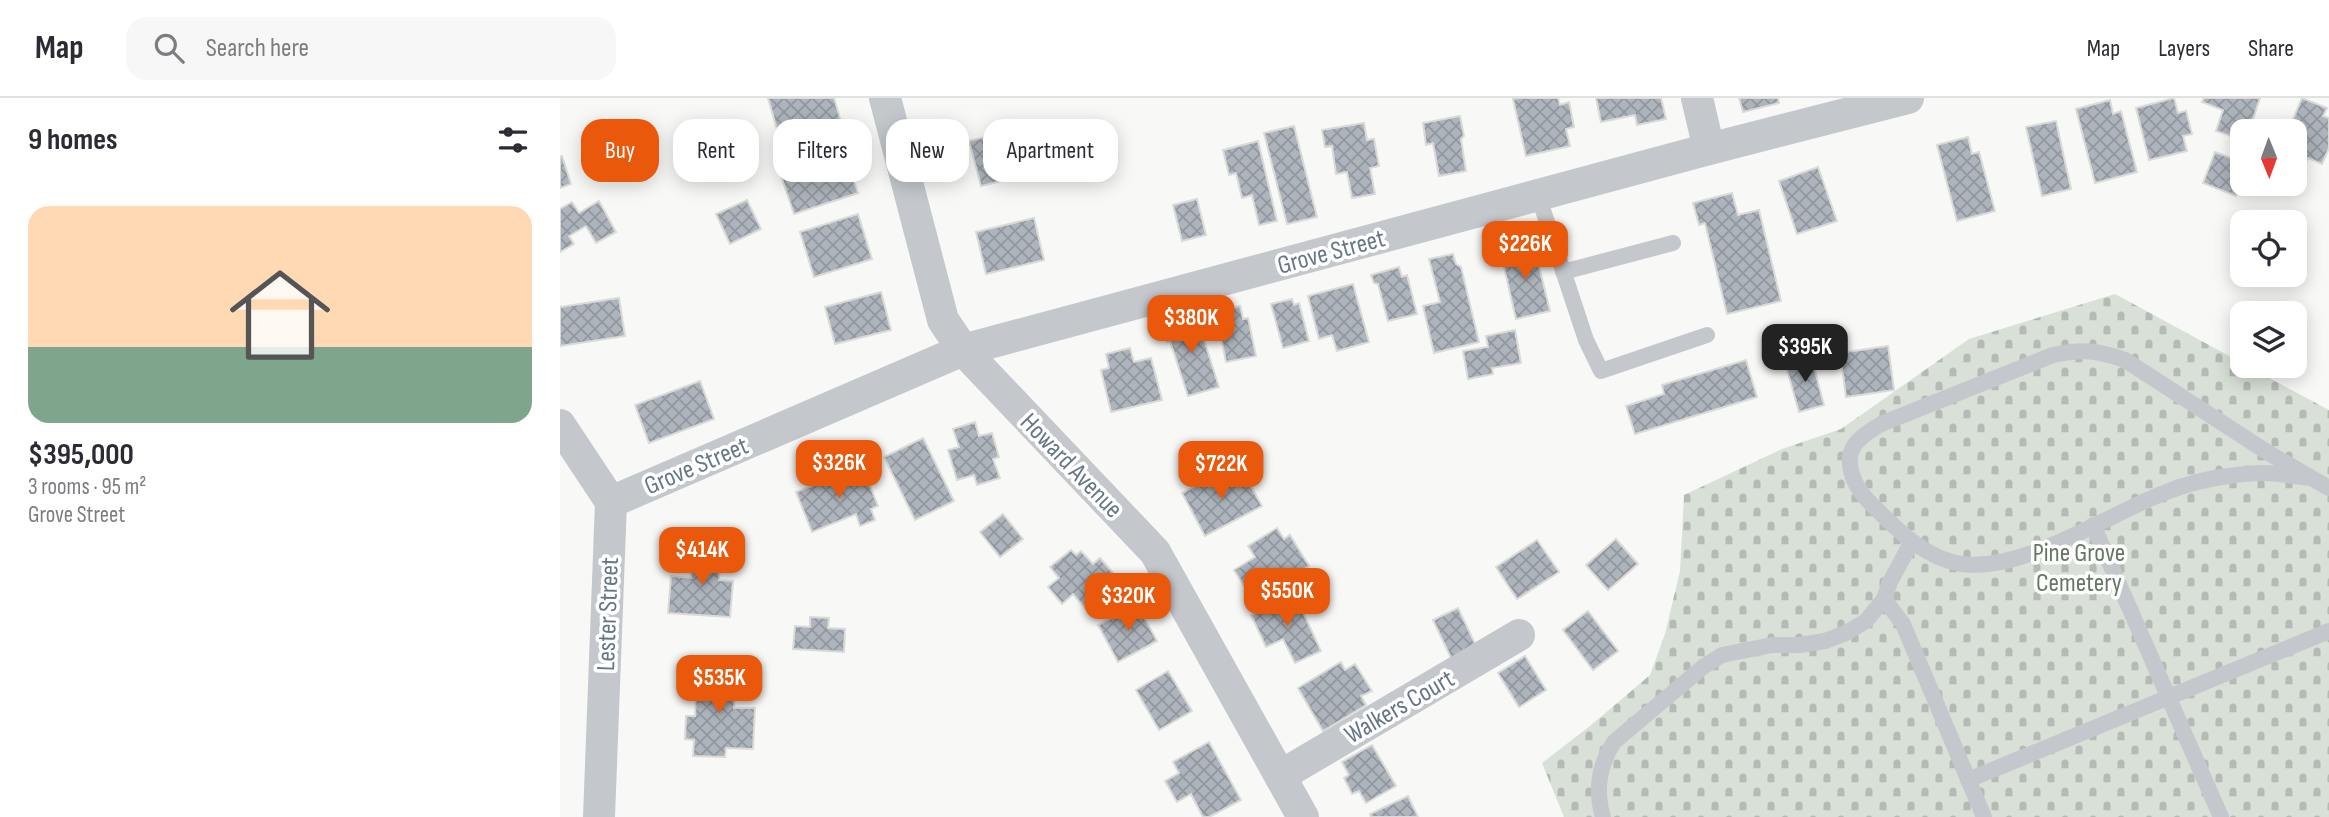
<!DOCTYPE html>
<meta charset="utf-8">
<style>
body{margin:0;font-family:"Sofia Sans Condensed",sans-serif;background:#f7f7f7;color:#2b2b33;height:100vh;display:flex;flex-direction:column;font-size:26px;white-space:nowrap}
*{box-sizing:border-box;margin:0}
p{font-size:23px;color:#7c7c81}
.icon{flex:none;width:38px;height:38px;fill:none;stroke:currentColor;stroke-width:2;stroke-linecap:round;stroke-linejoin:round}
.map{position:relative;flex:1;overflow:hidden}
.panel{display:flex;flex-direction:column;background:#fff;width:560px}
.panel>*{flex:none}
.hud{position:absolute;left:21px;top:21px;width:665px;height:63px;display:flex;gap:14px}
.needle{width:46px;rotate:179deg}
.fabs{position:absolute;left:1670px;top:21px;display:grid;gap:14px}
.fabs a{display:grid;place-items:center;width:77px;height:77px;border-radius:14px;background:#fff;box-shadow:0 4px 18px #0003;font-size:35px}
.price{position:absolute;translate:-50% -60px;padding:0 16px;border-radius:14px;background:#ea580c;color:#fff;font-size:23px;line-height:46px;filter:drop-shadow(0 2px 4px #0008)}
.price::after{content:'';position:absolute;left:50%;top:42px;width:21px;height:16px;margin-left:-10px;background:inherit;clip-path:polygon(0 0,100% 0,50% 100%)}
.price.selected{background:#222;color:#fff}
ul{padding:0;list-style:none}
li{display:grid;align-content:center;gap:14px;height:371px;padding:0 28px}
li span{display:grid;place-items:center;height:217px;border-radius:21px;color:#555}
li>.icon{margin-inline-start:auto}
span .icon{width:126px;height:126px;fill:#fffc;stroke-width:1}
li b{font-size:30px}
h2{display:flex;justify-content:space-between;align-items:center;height:84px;padding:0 28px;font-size:30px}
.chip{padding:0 24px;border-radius:21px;background:#fff;box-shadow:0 4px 18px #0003;font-size:24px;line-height:63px}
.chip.selected{background:#ea580c;color:#fff}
header{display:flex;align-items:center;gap:42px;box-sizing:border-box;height:98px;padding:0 35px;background:#fff;border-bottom:2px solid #e1e1e2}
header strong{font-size:33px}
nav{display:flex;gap:38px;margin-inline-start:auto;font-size:24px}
.search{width:490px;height:63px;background:#f7f7f7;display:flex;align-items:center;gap:18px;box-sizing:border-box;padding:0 24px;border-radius:21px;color:#7c7c81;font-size:26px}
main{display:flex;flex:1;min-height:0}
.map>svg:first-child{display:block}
</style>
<header>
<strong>Map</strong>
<div class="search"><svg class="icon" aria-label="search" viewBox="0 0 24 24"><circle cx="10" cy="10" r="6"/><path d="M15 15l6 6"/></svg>Search here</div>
<nav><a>Map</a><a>Layers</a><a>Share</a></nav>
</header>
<main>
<section class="panel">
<h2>9 homes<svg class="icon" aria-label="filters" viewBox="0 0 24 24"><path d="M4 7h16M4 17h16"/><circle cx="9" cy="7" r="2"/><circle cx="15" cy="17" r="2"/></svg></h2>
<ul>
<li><span style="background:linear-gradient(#ffd9b3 65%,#7fa58c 0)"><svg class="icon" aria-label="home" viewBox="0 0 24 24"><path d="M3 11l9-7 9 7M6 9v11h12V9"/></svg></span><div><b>$395,000</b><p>3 rooms · 95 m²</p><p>Grove Street</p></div></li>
</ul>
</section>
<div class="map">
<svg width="1769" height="719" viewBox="0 0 1769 719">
<defs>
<pattern id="cemetery-stones" width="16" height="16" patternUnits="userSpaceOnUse" patternTransform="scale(1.75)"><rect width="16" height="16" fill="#d9e0d7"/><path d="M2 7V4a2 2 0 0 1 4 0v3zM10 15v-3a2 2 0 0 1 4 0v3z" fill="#b4bab4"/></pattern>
<pattern id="building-cross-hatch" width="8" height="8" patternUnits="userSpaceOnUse" patternTransform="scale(1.75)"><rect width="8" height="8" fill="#adb4bb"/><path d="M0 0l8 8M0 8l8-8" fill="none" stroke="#91979e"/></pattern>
</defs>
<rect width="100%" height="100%" fill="#f8f8f6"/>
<path fill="url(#cemetery-stones)" d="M1555,196L1682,265V268H1687L1769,312V719H1004L982,665L1030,628L1090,577L1105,536L1120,473L1124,397L1222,351L1281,331L1409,241Z"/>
<g fill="url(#building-cross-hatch)" stroke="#dadad8" stroke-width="2">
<path d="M208,0H274L282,27L221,45Z"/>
<path d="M959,0H998L1000,7L1009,4L1014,29L1006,31L1010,48L966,58L953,1Z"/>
<path d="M1036,0H1101L1106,21L1077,27L1075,17L1041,24Z"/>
<path d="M1179,0H1218L1219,5L1183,14Z"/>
<path d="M1614,0L1618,15L1626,13L1632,36L1623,38L1627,53L1589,62L1576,10Z"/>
<path d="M1644,0H1700L1689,33H1682V42L1656,33L1663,12L1642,4Z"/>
<path d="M1742,0L1767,10L1763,18L1769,20V50L1762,66L1748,60L1744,69L1734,65V33H1728Z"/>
<path d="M1550,2L1553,16L1561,13L1577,74L1535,85L1516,11Z"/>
<path d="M900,18L904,38L901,41L906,73L879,78L873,45L866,47L863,25Z"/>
<path d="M488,23L500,68L421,88L409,43Z"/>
<path d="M1496,23L1511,91L1482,98L1466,29Z"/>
<path d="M804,25L807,42L814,41L819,68L810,70L815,96L792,100L787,74L776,76L772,48L765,49L762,32Z"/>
<path d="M734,28L757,119L727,126L704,35Z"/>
<path d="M548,37L554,70L509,78L504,45Z"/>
<path d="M1408,39L1412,56L1419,54L1435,113L1397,123L1377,47Z"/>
<path d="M698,43L717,123L699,127L692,97L682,100L676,75L669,77L663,52Z"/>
<path d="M283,51L298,95L234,116L219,72Z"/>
<path d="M1655,54L1682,64V83L1676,98L1643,85Z"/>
<path d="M2,58L11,86L0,90V59Z"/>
<path d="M1258,69L1277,123L1237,136L1219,83Z"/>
<path d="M1172,95L1178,117L1199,112L1221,203L1167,216L1145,125L1139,127L1133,105Z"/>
<path d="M637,101L646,137L622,143L613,107Z"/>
<path d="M187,102L201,131L170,146L156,116Z"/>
<path d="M39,103L56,134L36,145L26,128L9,138L14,146L0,154V111L12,104L19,115Z"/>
<path d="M298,116L312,161L254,179L240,134Z"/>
<path d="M474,120L484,162L426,176L416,134Z"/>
<path d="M973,144L990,213L956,221L940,152Z"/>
<path d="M893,156L896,166L901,169L919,244L874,255L863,208L880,204L869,161Z"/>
<path d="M839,169L842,179L847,177L857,216L828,223L818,186L814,185L811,177Z"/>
<path d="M793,186L809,244L777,253L772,237L759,241L748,198Z"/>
<path d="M321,194L331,232L275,246L265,209Z"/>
<path d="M59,200L65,238L0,248V209Z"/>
<path d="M732,201L734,207L739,205L749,243L723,250L711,206Z"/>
<path d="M680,208L683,221L688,220L696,258L666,264L656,214Z"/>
<path d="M636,217L659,289L628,298L610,243L607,244L602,227Z"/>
<path d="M955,232L961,265L932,270L933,276L908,281L903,253L928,249L926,238Z"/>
<path d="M1328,248L1334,292L1286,299L1280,255Z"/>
<path d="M570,250L574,264L591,260L602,302L551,314L541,272L549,270L546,256Z"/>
<path d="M1251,258L1264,307L1239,314L1225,265Z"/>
<path d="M1186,262L1197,299L1075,336L1066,308L1104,296L1102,287Z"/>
<path d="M140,283L154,321L89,345L75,307Z"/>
<path d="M415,324L419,338L432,335L439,359L433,361L440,380L417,387L414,377L397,382L388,352L399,349L393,331Z"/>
<path d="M363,340L394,403L355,422L324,359Z"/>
<path d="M302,368L318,408L311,411L315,422L300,428L296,416L252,434L236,394Z"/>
<path d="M673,368L682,387L688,383L702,408L645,438L622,395Z"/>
<path d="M443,416L463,441L440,459L420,434Z"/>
<path d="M717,430L724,441L730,437L749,468L693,502L674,472L695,459L688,448Z"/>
<path d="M1056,441L1078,466L1048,492L1026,467Z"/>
<path d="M977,442L999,474L957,501L936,469Z"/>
<path d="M133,448L161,450L159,482L173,483L170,519L108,515L111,478L131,480Z"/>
<path d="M511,452L516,457L521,453L533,466L540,460L560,483L526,511L513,496L502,506L488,489L499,480L490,469Z"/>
<path d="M735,497L761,553L735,565L723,541L706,549L691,517Z"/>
<path d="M577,506L597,543L558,564L538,527Z"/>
<path d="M898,510L918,552L893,564L873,522Z"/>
<path d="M1028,513L1058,553L1033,572L1003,532Z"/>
<path d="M250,519L269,520L268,530L285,531L284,554L233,551L235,528L250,529Z"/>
<path d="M965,558L986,592L959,609L938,575Z"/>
<path d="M781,564L785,572L795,566L812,593L801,598L806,607L763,633L738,590Z"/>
<path d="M137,568L176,570L174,610H195L193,651L166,650L165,659L133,658L134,642L125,641L126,618H135Z"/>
<path d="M608,573L632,613L599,632L576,592Z"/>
<path d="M649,644L681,702L649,719H643L631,696L617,704L605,683L619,675L613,664Z"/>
<path d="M812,647L836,688L806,705L799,693L792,696L784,680L789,677L782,664Z"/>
<path d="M848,698L858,719H811L810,716Z"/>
</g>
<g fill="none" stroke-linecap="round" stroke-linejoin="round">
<g stroke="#c4c8cc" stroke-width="16">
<path d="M978,97L1026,242L1041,273L1147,237"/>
<path d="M1003,174L1113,145"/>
<path d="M1750,380C1735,379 1719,375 1703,375C1683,375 1649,380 1630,386C1561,405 1471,475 1402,466C1375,462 1353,446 1334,428C1321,415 1303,401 1295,384C1281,353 1296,341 1321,326L1493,257C1521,251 1537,252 1565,262L1707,354L1769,390"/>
<path d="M1533,427L1661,719"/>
<path d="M1324,501L1343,526L1424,719"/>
<path d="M1408,682L1769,533"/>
<path d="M1043,719C1035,692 1039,667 1054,644L1143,569L1162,557L1212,547H1240L1265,543L1286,535L1306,523L1324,501L1330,484L1351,445"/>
</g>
<g stroke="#c4c8cc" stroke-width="32">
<path d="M325,0L383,222L403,252L595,454L743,719"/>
<path d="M1137,0L1149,51"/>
<path d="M0,327L51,404L39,719"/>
<path d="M51,404L403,252L1149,51L1348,0"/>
<path d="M720,678L959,537"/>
</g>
</g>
<g text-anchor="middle" stroke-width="7" stroke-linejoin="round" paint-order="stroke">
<g font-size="26" fill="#677788" stroke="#fff">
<text transform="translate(771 153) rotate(-15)" y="9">Grove Street</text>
<text transform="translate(136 367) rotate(-23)" y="9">Grove Street</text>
<text transform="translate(512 367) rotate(46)" y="9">Howard Avenue</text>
<text transform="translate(47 516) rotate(-88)" y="9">Lester Street</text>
<text transform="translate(839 608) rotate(-30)" y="9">Walkers Court</text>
</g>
<g font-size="26" fill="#657962" stroke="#fff">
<text x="1519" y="463">Pine Grove<tspan x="1519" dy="30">Cemetery</tspan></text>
</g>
</g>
</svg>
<div class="fabs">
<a><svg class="needle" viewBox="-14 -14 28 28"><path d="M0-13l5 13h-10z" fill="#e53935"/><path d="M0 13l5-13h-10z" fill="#7c7c81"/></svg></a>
<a><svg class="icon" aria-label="locate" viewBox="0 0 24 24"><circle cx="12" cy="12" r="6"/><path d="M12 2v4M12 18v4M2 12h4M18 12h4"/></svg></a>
<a><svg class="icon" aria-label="layers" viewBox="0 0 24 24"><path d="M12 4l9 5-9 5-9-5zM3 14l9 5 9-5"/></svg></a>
</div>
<b class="price" style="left:965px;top:183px">$226K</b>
<b class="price" style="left:631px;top:257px">$380K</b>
<b class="price selected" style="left:1245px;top:286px">$395K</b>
<b class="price" style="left:279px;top:402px">$326K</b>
<b class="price" style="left:661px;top:403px">$722K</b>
<b class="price" style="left:142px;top:489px">$414K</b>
<b class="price" style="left:727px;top:530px">$550K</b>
<b class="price" style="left:568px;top:535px">$320K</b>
<b class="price" style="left:159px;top:617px">$535K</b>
<div class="hud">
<a class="chip selected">Buy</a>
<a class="chip">Rent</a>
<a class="chip">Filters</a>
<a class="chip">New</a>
<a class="chip">Apartment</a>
</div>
</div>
</main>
